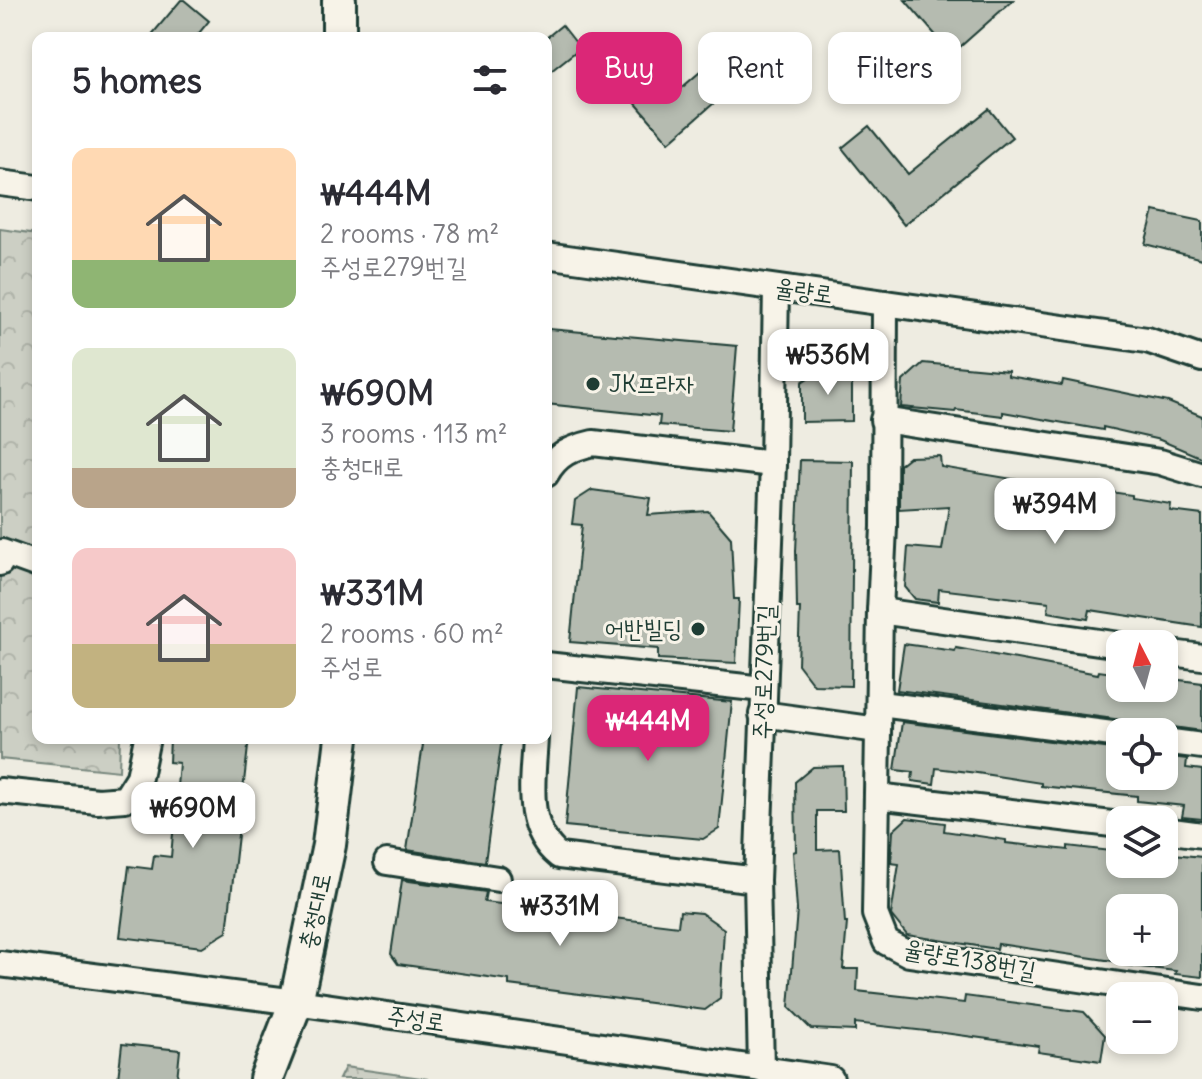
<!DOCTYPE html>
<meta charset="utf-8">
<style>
body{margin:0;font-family:Delius,"Poor Story",sans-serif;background:#f7f7f7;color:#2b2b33;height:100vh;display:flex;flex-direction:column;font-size:30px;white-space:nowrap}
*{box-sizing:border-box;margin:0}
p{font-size:26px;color:#7c7c81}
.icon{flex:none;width:44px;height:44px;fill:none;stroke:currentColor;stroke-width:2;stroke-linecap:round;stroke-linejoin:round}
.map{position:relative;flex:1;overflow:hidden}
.panel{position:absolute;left:32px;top:32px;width:520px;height:712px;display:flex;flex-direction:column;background:#fff;border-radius:16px;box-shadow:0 4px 12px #0003}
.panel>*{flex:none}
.guide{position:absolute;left:576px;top:32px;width:506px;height:72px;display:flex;gap:16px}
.needle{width:52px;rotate:354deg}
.tools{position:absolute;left:1106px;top:630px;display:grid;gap:16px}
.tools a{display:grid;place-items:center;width:72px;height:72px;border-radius:16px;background:#fff;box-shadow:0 4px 12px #0003;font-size:40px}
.price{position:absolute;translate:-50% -68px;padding:0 18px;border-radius:16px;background:#fff;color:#222;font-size:26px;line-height:52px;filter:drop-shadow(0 2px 4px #0008)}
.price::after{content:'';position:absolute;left:50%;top:48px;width:24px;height:18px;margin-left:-12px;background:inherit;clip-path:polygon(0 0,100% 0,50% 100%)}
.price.on{background:#db2777;color:#fff}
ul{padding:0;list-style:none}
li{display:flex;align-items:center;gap:24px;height:200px;padding:0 40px}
li span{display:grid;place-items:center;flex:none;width:224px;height:160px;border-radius:16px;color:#555}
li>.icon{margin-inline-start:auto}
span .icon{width:96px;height:96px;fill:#fffc;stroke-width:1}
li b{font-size:34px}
h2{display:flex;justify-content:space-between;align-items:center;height:96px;padding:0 40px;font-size:34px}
.chip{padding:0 28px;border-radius:16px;background:#fff;box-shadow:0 4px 12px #0003;font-size:28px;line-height:72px}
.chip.on{background:#db2777;color:#fff}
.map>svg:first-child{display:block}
</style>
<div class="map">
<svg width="1202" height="1079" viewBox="0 0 1202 1079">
<defs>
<pattern id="forest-crowns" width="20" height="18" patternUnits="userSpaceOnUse" patternTransform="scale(2)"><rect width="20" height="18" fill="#cccfc4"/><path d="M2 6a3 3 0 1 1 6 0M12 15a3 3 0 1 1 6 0" fill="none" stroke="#afb3a9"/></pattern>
</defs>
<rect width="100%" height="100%" fill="#eeece1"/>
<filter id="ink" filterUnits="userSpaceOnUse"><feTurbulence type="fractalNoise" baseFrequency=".0125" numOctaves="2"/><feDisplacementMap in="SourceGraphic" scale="16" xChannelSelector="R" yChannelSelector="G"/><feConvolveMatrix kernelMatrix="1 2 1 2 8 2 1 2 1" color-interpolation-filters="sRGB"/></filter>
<g filter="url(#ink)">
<g fill="url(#forest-crowns)" stroke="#76867c" stroke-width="2">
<path d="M0,229L38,234V738H120L119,771L0,759Z"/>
<path d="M345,1067L428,1079H339Z"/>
</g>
<g fill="#b5bbb0" stroke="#1f3d34" stroke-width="2">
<path d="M181,0H184L209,21L195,38H149Z"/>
<path d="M905,0H1013L952,54Z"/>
<path d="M562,25L580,48L546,75V38Z"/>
<path d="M722,53L743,78L669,142L614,78L637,58L671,97Z"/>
<path d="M989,109L1012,137L904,225L842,148L869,126L908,174Z"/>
<path d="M1154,211L1202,221V259L1145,244Z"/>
<path d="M549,329L737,346L730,431L659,425L660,416L546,404V330Z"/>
<path d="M923,363L1008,371V376L1062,385L1063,380L1168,402L1202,416V458L1160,440L1103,427V430L1003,412V416L956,410L955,412L901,407L903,381Z"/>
<path d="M820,370H852V421L802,422V382Z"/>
<path d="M940,456L941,467L1048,485V483L1132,495V498L1171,504L1170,511L1202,515V627L1090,610L1088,619L1048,612L1049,602L939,589L938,602L915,599L905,587L908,547L942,550L949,506L899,509V465L909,457Z"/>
<path d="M800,460L853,461L851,686L814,685L798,664L800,608H797L796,551Z"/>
<path d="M592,490L651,498L648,515L708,511L731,538L734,599H739L736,663L658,659V649L570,642L582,525L572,524L575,501Z"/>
<path d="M904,644L955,651L956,648L1098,674L1099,671L1120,674V688H1164V678L1202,683V731L1166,726L1158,728L1122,720L897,690Z"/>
<path d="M578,687L732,702L719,829L703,839L565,826Z"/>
<path d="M902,722L1120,750V776H1164V756L1187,759L1186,768L1202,770V819L1182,817L1184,806L1137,801V796L1041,786V783L977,773L936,768L934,784L912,781L913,772L895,770Z"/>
<path d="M170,738H249L227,932L202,947L120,937L129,866L152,869L154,855L171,857L179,763L169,762Z"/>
<path d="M424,738H502L485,862L407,850Z"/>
<path d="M843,766L844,811H817V850L840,849L845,923H847L843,969H858L857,991L964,1003L965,996L1084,1012L1105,1035L1101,1061L1038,1052L1039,1046L944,1033L855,1023V1031L811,1029L789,1007L797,910L793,852L796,851L795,782L813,767Z"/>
<path d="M907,818L945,823L944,831L1006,840V843L1068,850V846L1119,852L1118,864H1164V853L1202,857V977L1175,974L1176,971L1124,965V952H1164V903L1121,898L1113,961L998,944L997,949L907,935L891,915L899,864L891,863L893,831Z"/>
<path d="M402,880L486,892L484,902L678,926L680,911L701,913L724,929L720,999L705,1010L509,985V980L398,964L391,954Z"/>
<path d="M122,1044L180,1050L177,1079H118Z"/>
</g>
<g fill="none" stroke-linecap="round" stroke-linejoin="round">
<defs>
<g id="minor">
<path d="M0,183L38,188"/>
<path d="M546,255L1147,340L1202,359"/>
<path d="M885,303L884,527L880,611L875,914L886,942L909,954L1202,997"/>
<path d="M883,420L1160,462L1202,475"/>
<path d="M546,474C557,454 572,448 593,443L773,464"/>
<path d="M0,563L2,552L38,565"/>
<path d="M880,611L1120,645"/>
<path d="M1164,652L1202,657"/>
<path d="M546,665L763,689"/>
<path d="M880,704L1120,735"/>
<path d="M762,714L878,730"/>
<path d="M535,738C533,780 523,827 559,856L757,880"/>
<path d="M1164,741L1202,746"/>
<path d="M0,791L98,801L125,799L139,777L147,738"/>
<path d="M877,796L1120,825"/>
<path d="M1164,830L1202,835"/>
<path d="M387,862L498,879"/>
<path d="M0,964L296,1002L831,1079"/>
<path d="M761,1069L757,880L773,464L776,288"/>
</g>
<g id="major">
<path d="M339,0V38"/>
<path d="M266,1079L296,1002L329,845L342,738"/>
</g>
</defs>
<use href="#minor" stroke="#1f3d34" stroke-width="30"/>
<use href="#major" stroke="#1f3d34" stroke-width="38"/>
<use href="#minor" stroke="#f7f3e8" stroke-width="24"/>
<use href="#major" stroke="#f7f3e8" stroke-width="32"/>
</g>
</g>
<g fill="#1f3d34" stroke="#f7f3e8" stroke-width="3">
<circle cx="593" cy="384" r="8"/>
<circle cx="698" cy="629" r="8"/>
</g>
<g text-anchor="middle" stroke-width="6" stroke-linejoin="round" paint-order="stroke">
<g font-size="24" fill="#1f3d34" stroke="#f7f3e8">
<text transform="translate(804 291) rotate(8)" y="8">율량로</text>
<text transform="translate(764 672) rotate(-88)" y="8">주성로279번길</text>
<text transform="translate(315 911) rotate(-78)" y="8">충청대로</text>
<text transform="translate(970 960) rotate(10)" y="8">율량로138번길</text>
<text transform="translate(416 1019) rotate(8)" y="8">주성로</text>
</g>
<g font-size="24" fill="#1f3d34" stroke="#f7f3e8" text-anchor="start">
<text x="609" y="392">JK프라자</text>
<text x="682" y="637" text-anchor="end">어반빌딩</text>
</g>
</g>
</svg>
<div class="tools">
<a><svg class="needle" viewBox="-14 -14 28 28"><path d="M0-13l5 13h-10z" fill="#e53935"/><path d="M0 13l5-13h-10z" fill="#7c7c81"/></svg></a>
<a><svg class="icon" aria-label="locate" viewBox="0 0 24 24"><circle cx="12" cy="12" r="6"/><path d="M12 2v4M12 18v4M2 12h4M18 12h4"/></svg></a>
<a><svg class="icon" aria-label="layers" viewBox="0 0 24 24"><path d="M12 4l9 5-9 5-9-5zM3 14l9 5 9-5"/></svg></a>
<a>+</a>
<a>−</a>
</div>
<b class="price" style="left:828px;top:397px">₩536M</b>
<b class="price" style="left:1055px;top:546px">₩394M</b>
<b class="price on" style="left:648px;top:763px">₩444M</b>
<b class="price" style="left:193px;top:850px">₩690M</b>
<b class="price" style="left:560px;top:948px">₩331M</b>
<div class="guide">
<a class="chip on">Buy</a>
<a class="chip">Rent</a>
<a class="chip">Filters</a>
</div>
<section class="panel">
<h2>5 homes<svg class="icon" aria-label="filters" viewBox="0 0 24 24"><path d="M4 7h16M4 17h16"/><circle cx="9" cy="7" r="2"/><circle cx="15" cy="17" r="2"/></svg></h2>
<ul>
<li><span style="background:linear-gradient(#ffd9b3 70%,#8fb573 0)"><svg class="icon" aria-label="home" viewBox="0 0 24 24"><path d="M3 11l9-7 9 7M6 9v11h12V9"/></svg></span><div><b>₩444M</b><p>2 rooms · 78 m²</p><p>주성로279번길</p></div></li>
<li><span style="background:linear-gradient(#dfe7d0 75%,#b9a48a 0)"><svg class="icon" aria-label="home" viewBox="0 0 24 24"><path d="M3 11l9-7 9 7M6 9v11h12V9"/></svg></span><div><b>₩690M</b><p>3 rooms · 113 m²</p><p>충청대로</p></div></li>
<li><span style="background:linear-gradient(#f6c9c9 60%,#c2b280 0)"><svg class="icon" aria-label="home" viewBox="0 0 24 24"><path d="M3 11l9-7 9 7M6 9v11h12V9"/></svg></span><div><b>₩331M</b><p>2 rooms · 60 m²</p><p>주성로</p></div></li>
</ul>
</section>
</div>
